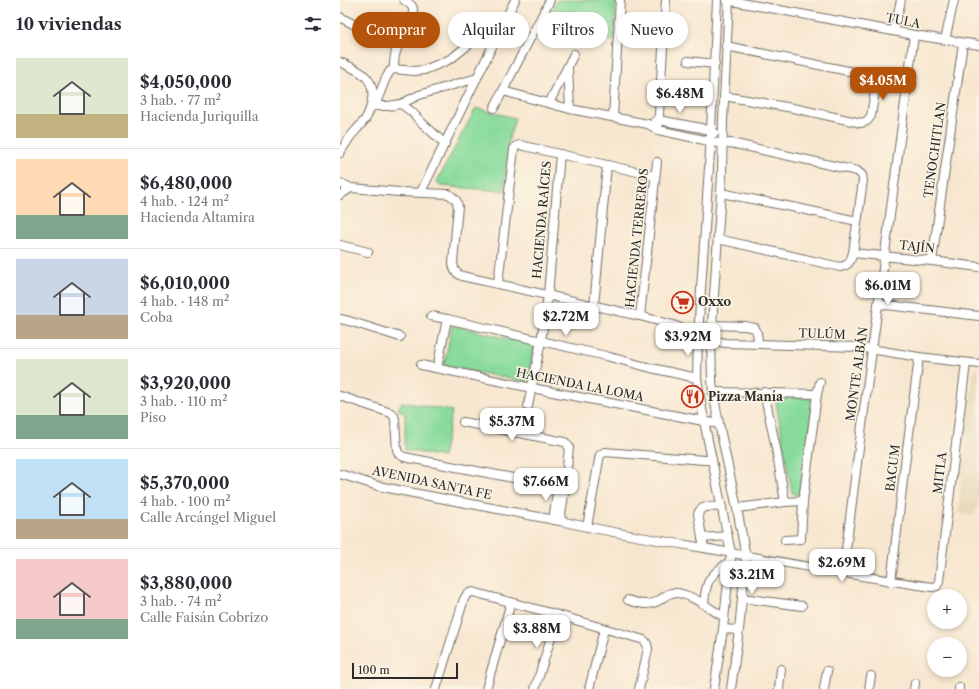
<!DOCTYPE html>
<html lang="es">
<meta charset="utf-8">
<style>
body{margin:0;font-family:"Libre Caslon Text",serif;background:#f2f2f3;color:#2b2b33;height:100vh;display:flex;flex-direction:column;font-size:15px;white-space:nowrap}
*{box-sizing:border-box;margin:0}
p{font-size:13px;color:#7c7c81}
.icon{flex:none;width:22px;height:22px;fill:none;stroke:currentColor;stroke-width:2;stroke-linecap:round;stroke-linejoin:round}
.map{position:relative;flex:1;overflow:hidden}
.drawer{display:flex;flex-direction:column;background:#fff;width:340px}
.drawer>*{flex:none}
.banner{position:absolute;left:12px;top:12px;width:380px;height:36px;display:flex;gap:8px}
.controls{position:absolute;left:587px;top:589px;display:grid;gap:8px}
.controls a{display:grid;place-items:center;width:40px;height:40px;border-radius:50%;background:#fff;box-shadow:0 2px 6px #0003;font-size:20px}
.scale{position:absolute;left:12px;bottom:10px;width:106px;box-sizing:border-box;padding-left:4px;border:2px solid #2b2b2b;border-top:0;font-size:11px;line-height:14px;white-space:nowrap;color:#2b2b2b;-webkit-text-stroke:3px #fcf5e5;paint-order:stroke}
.price{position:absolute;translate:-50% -34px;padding:0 9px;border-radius:8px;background:#fff;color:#222;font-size:13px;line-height:26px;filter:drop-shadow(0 1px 2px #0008)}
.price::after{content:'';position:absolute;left:50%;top:24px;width:12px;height:9px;margin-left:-6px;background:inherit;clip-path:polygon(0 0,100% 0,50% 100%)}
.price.active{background:#b45309;color:#fff}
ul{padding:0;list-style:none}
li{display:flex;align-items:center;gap:12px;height:100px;padding:0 16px}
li+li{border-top:1px solid #e1e1e2}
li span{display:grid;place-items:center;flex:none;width:112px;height:80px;border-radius:0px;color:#555}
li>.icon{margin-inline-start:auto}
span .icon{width:48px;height:48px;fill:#fffc;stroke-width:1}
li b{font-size:17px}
h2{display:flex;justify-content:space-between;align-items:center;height:48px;padding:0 16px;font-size:17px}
.chip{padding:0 14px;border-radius:18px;background:#fff;box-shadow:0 2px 6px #0003;font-size:14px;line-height:36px}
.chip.active{background:#b45309;color:#fff}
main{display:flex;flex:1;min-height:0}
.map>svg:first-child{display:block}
</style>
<main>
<section class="drawer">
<h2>10 viviendas<svg class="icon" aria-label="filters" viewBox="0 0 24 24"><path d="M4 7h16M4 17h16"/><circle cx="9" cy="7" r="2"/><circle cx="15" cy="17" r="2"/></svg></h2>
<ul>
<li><span style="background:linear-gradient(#dfe7d0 70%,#c2b280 0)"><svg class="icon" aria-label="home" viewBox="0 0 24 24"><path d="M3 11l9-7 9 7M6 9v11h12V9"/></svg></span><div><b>$4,050,000</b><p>3 hab. · 77 m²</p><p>Hacienda Juriquilla</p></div></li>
<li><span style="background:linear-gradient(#ffd9b3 70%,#7fa58c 0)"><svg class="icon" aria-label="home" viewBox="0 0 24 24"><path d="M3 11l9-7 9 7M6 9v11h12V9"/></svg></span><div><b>$6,480,000</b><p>4 hab. · 124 m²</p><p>Hacienda Altamira</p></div></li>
<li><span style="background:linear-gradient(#c9d6e8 70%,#b9a48a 0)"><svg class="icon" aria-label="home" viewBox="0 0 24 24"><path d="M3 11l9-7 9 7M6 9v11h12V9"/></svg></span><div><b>$6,010,000</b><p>4 hab. · 148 m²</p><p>Coba</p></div></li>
<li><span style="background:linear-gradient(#dfe7d0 70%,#7fa58c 0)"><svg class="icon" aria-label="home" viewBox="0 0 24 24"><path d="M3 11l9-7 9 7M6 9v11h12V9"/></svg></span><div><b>$3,920,000</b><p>3 hab. · 110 m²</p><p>Piso</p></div></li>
<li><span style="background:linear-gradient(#bfe0f5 75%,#b9a48a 0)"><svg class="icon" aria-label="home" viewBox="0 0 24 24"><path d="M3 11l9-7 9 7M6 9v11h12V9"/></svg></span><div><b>$5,370,000</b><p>4 hab. · 100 m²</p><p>Calle Arcángel Miguel</p></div></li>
<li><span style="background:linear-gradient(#f6c9c9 75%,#7fa58c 0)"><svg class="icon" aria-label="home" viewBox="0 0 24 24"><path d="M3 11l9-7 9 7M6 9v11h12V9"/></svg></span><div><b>$3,880,000</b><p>3 hab. · 74 m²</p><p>Calle Faisán Cobrizo</p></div></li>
</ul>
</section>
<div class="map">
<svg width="639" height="689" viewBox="0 0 639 689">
<rect width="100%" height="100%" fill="#fcf5e5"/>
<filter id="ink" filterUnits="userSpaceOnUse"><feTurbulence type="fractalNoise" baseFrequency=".025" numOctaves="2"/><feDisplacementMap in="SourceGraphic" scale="8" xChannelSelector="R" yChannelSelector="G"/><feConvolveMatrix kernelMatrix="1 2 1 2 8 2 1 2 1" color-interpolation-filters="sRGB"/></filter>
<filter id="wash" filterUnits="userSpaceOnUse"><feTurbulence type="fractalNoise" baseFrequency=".012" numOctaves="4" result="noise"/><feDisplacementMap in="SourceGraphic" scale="16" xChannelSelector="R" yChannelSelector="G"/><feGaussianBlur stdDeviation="0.9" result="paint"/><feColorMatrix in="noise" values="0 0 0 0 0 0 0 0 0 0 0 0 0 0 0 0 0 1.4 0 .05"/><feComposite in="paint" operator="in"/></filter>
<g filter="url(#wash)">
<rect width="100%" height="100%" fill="#f8e7d0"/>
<path fill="#e8d9ba" d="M637,369H639V506L632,516L618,513L633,373Z"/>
<g fill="#89db9c" stroke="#5a8364">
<path d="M217,0H276L274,41L205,24Z"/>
<path d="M136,108L175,118L169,139L164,191L100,186L97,181Z"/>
<path d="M112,325L195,345L188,382L104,366Z"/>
<path d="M435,397L474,398L462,491L458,496L452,493Z"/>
<path d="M62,402L112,411L103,457L65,450V414L58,409Z"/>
</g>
</g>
<g filter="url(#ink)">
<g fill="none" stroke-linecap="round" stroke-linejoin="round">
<defs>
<g id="minor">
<path d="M386,0L574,35L639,45"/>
<path d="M389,0L383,121L382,176L371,340L372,379L373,392L379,424L397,508L406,557L399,630L391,689"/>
<path d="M0,17L57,48"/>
<path d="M554,31L561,0"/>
<path d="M605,40L614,0"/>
<path d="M348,61L375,64"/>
<path d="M0,62C8,66 17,69 24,75C37,86 33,105 26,118C21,125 15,131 10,137C7,142 3,147 0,153"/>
<path d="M228,68L230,109"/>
<path d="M54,69C53,48 63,35 72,17C75,7 72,5 64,0"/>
<path d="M163,91L230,109L308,124L318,130L383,144L391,143L517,171L522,175L523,180L513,253C510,261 510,265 500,267L378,239"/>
<path d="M384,96L458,109L521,123L527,121L531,116L536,84L534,78L528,75L386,46"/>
<path d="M209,103L234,54"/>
<path d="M61,104L72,112L80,121L105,144"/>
<path d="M31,106H48L61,104L79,95L137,78"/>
<path d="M35,106L45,80L50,71L54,69L74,71L84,70L104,62L112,58L137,38L163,26"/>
<path d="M154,108L210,0"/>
<path d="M273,117L280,0"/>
<path d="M315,121L319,120L361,128L375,133"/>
<path d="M318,130L326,0"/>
<path d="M0,183L11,188L59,192L109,194L116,200L118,206L113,263C114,270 115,273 122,276L300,316L333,325L371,340L385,343L518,347L579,357L639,364"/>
<path d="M81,192L175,0"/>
<path d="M381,193L457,208L517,221"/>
<path d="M0,195L11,188"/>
<path d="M0,245L28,252"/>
<path d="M513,253L592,261L639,267"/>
<path d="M592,261L623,43"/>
<path d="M158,283L174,149L176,146L180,145L315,176"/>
<path d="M538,304L639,316"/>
<path d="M254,306L267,165"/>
<path d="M91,316L107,319L266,356L311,368L357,378"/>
<path d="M300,316L317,162"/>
<path d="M0,319L9,321L60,337"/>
<path d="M371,325L405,326L415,328C418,333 418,338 418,344"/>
<path d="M81,365L192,388L379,424"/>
<path d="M97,368L107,319"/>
<path d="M373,392L477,394"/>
<path d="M424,392L436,448L445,502"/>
<path d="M0,396L51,413L54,416L55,420L57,450L59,454L64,457L225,488"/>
<path d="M188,406L201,341L208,295L220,154"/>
<path d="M123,422L225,442L227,444L229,447L225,488L220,521"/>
<path d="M0,474L38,486L63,491L220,521C268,532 316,540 364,548C440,562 515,576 592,587L597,586L599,581L626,363"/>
<path d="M397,508L445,502L463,501"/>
<path d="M213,520L218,487"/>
<path d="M247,527L259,460L260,455L265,452L364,460H372"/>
<path d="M362,538L388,536"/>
<path d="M445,540L461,539L463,501L477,394L480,382"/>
<path d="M364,548L358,514C361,504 373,507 382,507"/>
<path d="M503,573L517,463L574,35"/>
<path d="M551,582L564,472L579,357"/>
<path d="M402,598L462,606"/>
<path d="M288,600C300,604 310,607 321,599C324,597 327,594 331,593C348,591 370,609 384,617"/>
<path d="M364,604C366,578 370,576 391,560"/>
<path d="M383,629L399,630"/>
<path d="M96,689L124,599L127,594L133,592L218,615L304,640L307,644L308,649L299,689"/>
<path d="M146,689L171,602"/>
<path d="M195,689L218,615"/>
<path d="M249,689L264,629"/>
<path d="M374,689L383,629L391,553L364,421L357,378L358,335L370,152L377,0"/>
<path d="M439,689L441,669"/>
<path d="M484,689L487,671"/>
<path d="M529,689L531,676"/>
<path d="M574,689L575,683"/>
<path d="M619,689V687"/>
</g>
</defs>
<use href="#minor" stroke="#736d65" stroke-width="10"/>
<use href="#minor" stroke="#fff" stroke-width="8"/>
</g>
</g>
<defs>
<symbol id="supermarket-ring" viewBox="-11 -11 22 22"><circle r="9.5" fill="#fcf5e5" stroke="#c8321e" stroke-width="1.5"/><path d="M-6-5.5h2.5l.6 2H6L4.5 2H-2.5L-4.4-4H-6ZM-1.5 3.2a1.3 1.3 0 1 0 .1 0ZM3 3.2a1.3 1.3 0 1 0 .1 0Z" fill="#c8321e"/></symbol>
<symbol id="restaurant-ring" viewBox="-11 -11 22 22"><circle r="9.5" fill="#fcf5e5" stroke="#c8321e" stroke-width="1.5"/><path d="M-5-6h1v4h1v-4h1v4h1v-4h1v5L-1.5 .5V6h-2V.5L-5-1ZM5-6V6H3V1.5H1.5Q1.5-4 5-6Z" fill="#c8321e"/></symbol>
</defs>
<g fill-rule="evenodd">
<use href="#supermarket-ring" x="330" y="290" width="25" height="25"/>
<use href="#restaurant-ring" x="340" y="384" width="25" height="25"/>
</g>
<g text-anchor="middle" stroke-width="3" stroke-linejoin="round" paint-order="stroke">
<g font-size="12" fill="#2b2b2b" stroke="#fcf5e5">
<text transform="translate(563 21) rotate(11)" y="4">TULA</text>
<text transform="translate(595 150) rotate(-82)" y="4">TENOCHITLAN</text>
<text transform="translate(202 220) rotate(-85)" y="4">HACIENDA RAÍCES</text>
<text transform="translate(297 238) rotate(-84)" y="4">HACIENDA TERREROS</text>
<text transform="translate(577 247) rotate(6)" y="4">TAJÍN</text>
<text transform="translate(482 334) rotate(2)" y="4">TULÚM</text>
<text transform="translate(517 374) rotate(-82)" y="4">MONTE ALBÁN</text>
<text transform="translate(240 385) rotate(11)" y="4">HACIENDA LA LOMA</text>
<text transform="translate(553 468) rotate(-83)" y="4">BACUM</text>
<text transform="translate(600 473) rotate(-83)" y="4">MITLA</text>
<text transform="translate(92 483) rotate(12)" y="4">AVENIDA SANTA FE</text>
</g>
<g font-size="12" font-weight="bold" fill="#2b2b2b" stroke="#fcf5e5" text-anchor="start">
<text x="358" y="306">Oxxo</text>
<text x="368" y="401">Pizza Manía</text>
</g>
</g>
</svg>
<div class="controls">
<a>+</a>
<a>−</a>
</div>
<div class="scale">100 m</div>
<b class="price active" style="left:543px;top:101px">$4.05M</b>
<b class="price" style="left:340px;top:114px">$6.48M</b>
<b class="price" style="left:548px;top:306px">$6.01M</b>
<b class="price" style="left:226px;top:337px">$2.72M</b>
<b class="price" style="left:348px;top:357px">$3.92M</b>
<b class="price" style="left:172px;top:442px">$5.37M</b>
<b class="price" style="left:206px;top:502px">$7.66M</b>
<b class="price" style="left:502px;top:583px">$2.69M</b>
<b class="price" style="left:412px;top:595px">$3.21M</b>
<b class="price" style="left:197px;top:649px">$3.88M</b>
<div class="banner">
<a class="chip active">Comprar</a>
<a class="chip">Alquilar</a>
<a class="chip">Filtros</a>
<a class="chip">Nuevo</a>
</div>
</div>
</main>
